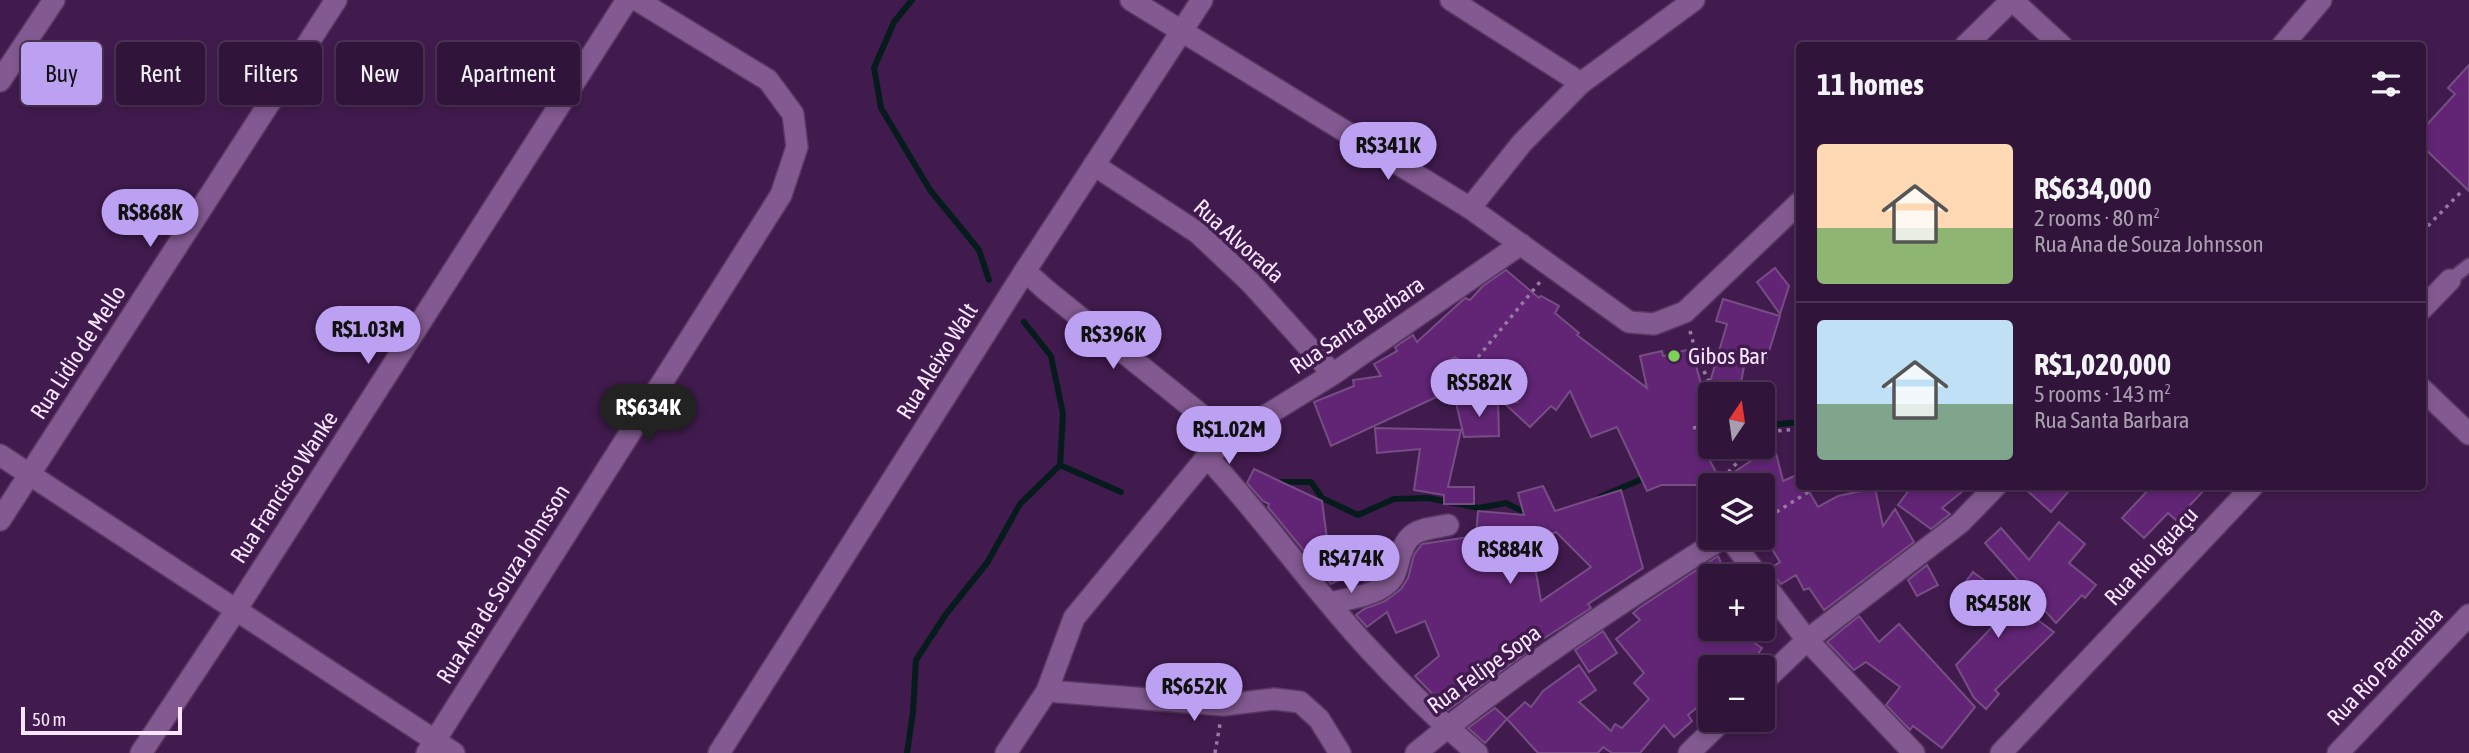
<!DOCTYPE html>
<meta charset="utf-8">
<style>
body{margin:0;font-family:"Asap Condensed",sans-serif;background:#391d42;color:#f1f3f6;height:100vh;display:flex;flex-direction:column;font-size:26px;white-space:nowrap}
*{box-sizing:border-box;margin:0}
p{font-size:23px;color:#a89eaf}
.icon{flex:none;width:38px;height:38px;fill:none;stroke:currentColor;stroke-width:2;stroke-linecap:round;stroke-linejoin:round}
.map{position:relative;flex:1;overflow:hidden}
.panel{position:absolute;left:1796px;top:42px;width:630px;height:448px;display:flex;flex-direction:column;background:#31143a;border-radius:7px;box-shadow:0 4px 10px #0003,0 0 0 2px #4c3354}
.panel>*{flex:none}
.banner{position:absolute;left:21px;top:42px;width:665px;height:63px;display:flex;gap:14px}
.needle{width:46px;rotate:13deg}
.controls{position:absolute;left:1698px;top:382px;display:grid;gap:14px}
.controls a{display:grid;place-items:center;width:77px;height:77px;border-radius:7px;background:#31143a;box-shadow:0 4px 10px #0003,0 0 0 2px #4c3354;font-size:35px}
.scale{position:absolute;left:21px;bottom:18px;width:161px;box-sizing:border-box;padding-left:7px;border:4px solid #f8e6ff;border-top:0;font-size:19px;line-height:24px;white-space:nowrap;color:#f8e6ff;-webkit-text-stroke:5px #411b4e;paint-order:stroke}
.price{position:absolute;translate:-50% -60px;padding:0 16px;border-radius:24px;background:#bca0f2;color:#111;font-size:23px;line-height:46px;filter:drop-shadow(0 2px 4px #0008)}
.price::after{content:'';position:absolute;left:50%;top:42px;width:21px;height:16px;margin-left:-10px;background:inherit;clip-path:polygon(0 0,100% 0,50% 100%)}
.price.selected{background:#222;color:#fff}
ul{padding:0;list-style:none}
li{display:flex;align-items:center;gap:21px;height:175px;padding:0 21px}
li+li{border-top:2px solid #4c3354}
li span{display:grid;place-items:center;flex:none;width:196px;height:140px;border-radius:7px;color:#555}
li>.icon{margin-inline-start:auto}
span .icon{width:84px;height:84px;fill:#fffc;stroke-width:1}
li b{font-size:30px}
h2{display:flex;justify-content:space-between;align-items:center;height:84px;padding:0 21px;font-size:30px}
.pill{padding:0 24px;border-radius:7px;background:#31143a;box-shadow:0 4px 10px #0003,0 0 0 2px #4c3354;font-size:24px;line-height:63px}
.pill.selected{background:#bca0f2;color:#111}
.map>svg:first-child{display:block}
</style>
<div class="map">
<svg width="2469" height="753" viewBox="0 0 2469 753">
<rect width="100%" height="100%" fill="#411b4e"/>
<g fill="none" stroke-linecap="round" stroke-linejoin="round">
<g stroke="#061c1c" stroke-width="6">
<path d="M912,0L894,22L874,68L881,108L930,190L979,250L989,280"/>
<path d="M1762,426L1799,422"/>
<path d="M1701,459L1735,450L1737,446"/>
<path d="M1060,465L1121,492"/>
<path d="M1282,482H1311L1322,498L1358,515L1394,499L1428,498L1479,508L1506,503L1528,514"/>
<path d="M1600,497L1647,477"/>
<path d="M907,753L913,712L916,660L946,614L987,563L1020,504L1060,465L1063,414L1051,356L1024,322"/>
</g>
</g>
<g fill="#622576" stroke="#764e84" stroke-width="2" fill-rule="evenodd">
<path d="M2469,65V191L2422,146V130L2455,94L2448,88Z"/>
<path d="M1775,268L1789,286L1780,314L1757,282Z"/>
<path d="M1506,270L1539,298L1541,296L1559,306L1555,313L1579,333L1577,335L1647,388L1640,356L1662,351L1663,356L1691,349L1710,414V441L1700,443L1721,481L1755,458L1754,454L1775,449L1783,481L1799,474V486H1806L1818,507L1838,496L1875,488L1883,526L1895,509L1914,542L1824,610L1809,588L1804,590L1796,575L1781,584L1769,569L1780,562L1762,533V491L1775,485H1661L1647,491L1617,427L1591,437L1570,391L1556,410L1551,406L1530,427L1503,402H1517L1455,357L1433,373L1443,394L1331,446L1314,402L1354,386L1353,380L1381,376L1374,364L1397,351L1395,347L1413,335L1417,342L1465,298L1470,300L1483,286Z"/>
<path d="M1723,299L1780,316L1766,361L1746,355L1739,394L1708,389L1727,324L1716,321Z"/>
<path d="M1498,402L1499,436L1464,437L1456,403Z"/>
<path d="M1375,428L1461,430L1448,487H1474V504H1444V495L1414,490L1420,449L1377,453Z"/>
<path d="M1254,469L1322,501L1328,546L1356,552L1359,542L1389,549L1382,570L1366,581L1346,576L1331,584L1268,507L1269,504L1263,501L1247,483Z"/>
<path d="M1543,486L1555,511L1621,490L1643,568L1588,604L1591,608L1529,648L1530,650L1448,710L1415,676L1439,656L1425,621L1396,633L1387,612L1367,627L1356,615L1364,609L1385,601L1401,589L1408,578L1414,555L1422,544L1476,536L1478,511L1524,515L1518,493ZM1556,532L1591,567L1541,601L1531,544Z"/>
<path d="M1912,486H1969L1942,508L1950,514L1931,529L1898,505Z"/>
<path d="M2022,486H2073L2051,512Z"/>
<path d="M2152,486H2208L2176,520L2168,513L2144,538L2122,518Z"/>
<path d="M2059,522L2085,544L2069,563L2096,585L2085,598L2082,595L2056,623L1985,543L2001,528L2029,560Z"/>
<path d="M1718,556L1727,576H1710V600L1699,609L1710,620V628H1718L1727,637L1732,628L1762,648L1749,667H1710V697L1688,715L1692,721L1674,737L1664,725L1640,753H1612L1603,747L1598,753H1538L1507,719L1525,702L1531,707L1543,691L1579,665L1596,690L1579,702L1611,731L1615,724L1622,728L1649,699L1634,683L1644,673L1616,639L1640,620L1633,613L1639,608Z"/>
<path d="M1927,565L1938,585L1917,596L1908,580Z"/>
<path d="M1973,572L2054,632L1995,690L1999,694L1986,709L1974,698L1956,665L1995,624L1956,595Z"/>
<path d="M1859,616L1879,642L1899,624L1975,707L1942,748L1913,726L1910,730L1886,705L1900,687L1866,662L1854,670L1827,642Z"/>
<path d="M1603,631L1617,653L1589,672L1575,650Z"/>
<path d="M1495,708L1507,719L1485,743L1468,728Z"/>
</g>
<g fill="none" stroke-linecap="round" stroke-linejoin="round">
<defs>
<path id="service" d="M2450,280L2469,265"/>
<g id="minor">
<path d="M1131,0L1470,208L1629,322L1654,324L1685,312L1799,203"/>
<path d="M1451,0L1581,83"/>
<path d="M2012,0L2062,46"/>
<path d="M1965,46L2012,0"/>
<path d="M2282,46L2321,0"/>
<path d="M0,81L54,0"/>
<path d="M1094,165L1198,233L1250,282L1333,374"/>
<path d="M1470,208L1522,143L1581,83L1694,0"/>
<path d="M1025,271L1046,290L1230,438"/>
<path d="M2422,309L2450,280"/>
<path d="M2422,389L2469,434"/>
<path d="M0,455L454,753"/>
<path d="M1207,457C1264,518 1312,588 1369,649C1403,686 1439,721 1477,753"/>
<path d="M0,520L336,0"/>
<path d="M1729,537L1758,576"/>
<path d="M1762,581L1807,640L1914,753"/>
<path d="M1330,603C1350,598 1377,596 1391,580C1396,575 1397,567 1399,560C1407,529 1420,530 1448,525"/>
<path d="M1762,683L1807,640L1960,523L1996,486"/>
<path d="M1047,691L1223,705L1274,699L1300,702L1319,719L1340,753"/>
<path d="M141,753L236,610L627,0"/>
<path d="M427,753L781,195L797,147L793,114L768,80L637,0"/>
<path d="M719,753L1025,271L1202,0"/>
<path d="M1006,753L1047,691L1074,618L1207,457L1230,438L1333,374L1521,244"/>
<path d="M1416,753C1513,673 1618,604 1724,537"/>
<path d="M1689,753L1724,719"/>
<path d="M2001,753L2253,486"/>
<path d="M2338,753L2469,615"/>
</g>
</defs>
<use href="#service" stroke="#593864" stroke-width="16"/>
<use href="#minor" stroke="#593864" stroke-width="24"/>
<g stroke="#977aa1" stroke-width="3.5" stroke-dasharray="3.5 5" stroke-linecap="butt">
<path d="M2422,232L2461,192"/>
<path d="M1690,331L1697,356L1710,384"/>
<path d="M1478,357L1540,282"/>
<path d="M1693,428L1710,426"/>
<path d="M1762,434L1764,432L1799,429"/>
<path d="M1717,485L1752,446"/>
<path d="M1762,521L1818,486"/>
<path d="M1215,753L1220,724"/>
</g>
<use href="#service" stroke="#825990" stroke-width="12"/>
<use href="#minor" stroke="#825990" stroke-width="21"/>
</g>
<circle fill="#7dd154" stroke="#411b4e" stroke-width="2.5" cx="1674" cy="356" r="7"/>
<g text-anchor="middle" stroke-width="7" stroke-linejoin="round" paint-order="stroke">
<g font-size="23" fill="#f8e6ff" stroke="#411b4e">
<text transform="translate(1239 241) rotate(42)" y="8">Rua Alvorada</text>
<text transform="translate(1357 325) rotate(-34)" y="8">Rua Santa Barbara</text>
<text transform="translate(78 352) rotate(-57)" y="8">Rua Lidio de Mello</text>
<text transform="translate(937 361) rotate(-58)" y="8">Rua Aleixo Walt</text>
<text transform="translate(284 487) rotate(-57)" y="8">Rua Francisco Wanke</text>
<text transform="translate(2151 556) rotate(-47)" y="8">Rua Rio Iguaçu</text>
<text transform="translate(503 584) rotate(-58)" y="8">Rua Ana de Souza Johnsson</text>
<text transform="translate(2385 666) rotate(-46)" y="8">Rua Rio Paranaiba</text>
<text transform="translate(1484 669) rotate(-36)" y="8">Rua Felipe Sopa</text>
</g>
<g font-size="23" fill="#f8e6ff" stroke="#411b4e" text-anchor="start">
<text x="1688" y="364">Gibos Bar</text>
</g>
</g>
</svg>
<div class="controls">
<a><svg class="needle" viewBox="-14 -14 28 28"><path d="M0-13l5 13h-10z" fill="#e53935"/><path d="M0 13l5-13h-10z" fill="#a89eaf"/></svg></a>
<a><svg class="icon" aria-label="layers" viewBox="0 0 24 24"><path d="M12 4l9 5-9 5-9-5zM3 14l9 5 9-5"/></svg></a>
<a>+</a>
<a>−</a>
</div>
<div class="scale">50 m</div>
<b class="price" style="left:1388px;top:182px">R$341K</b>
<b class="price" style="left:150px;top:249px">R$868K</b>
<b class="price" style="left:368px;top:366px">R$1.03M</b>
<b class="price" style="left:1113px;top:371px">R$396K</b>
<b class="price" style="left:1479px;top:419px">R$582K</b>
<b class="price selected" style="left:648px;top:444px">R$634K</b>
<b class="price" style="left:1229px;top:466px">R$1.02M</b>
<b class="price" style="left:1510px;top:586px">R$884K</b>
<b class="price" style="left:1351px;top:595px">R$474K</b>
<b class="price" style="left:1998px;top:640px">R$458K</b>
<b class="price" style="left:1194px;top:723px">R$652K</b>
<div class="banner">
<a class="pill selected">Buy</a>
<a class="pill">Rent</a>
<a class="pill">Filters</a>
<a class="pill">New</a>
<a class="pill">Apartment</a>
</div>
<section class="panel">
<h2>11 homes<svg class="icon" aria-label="filters" viewBox="0 0 24 24"><path d="M4 7h16M4 17h16"/><circle cx="9" cy="7" r="2"/><circle cx="15" cy="17" r="2"/></svg></h2>
<ul>
<li><span style="background:linear-gradient(#ffd9b3 60%,#8fb573 0)"><svg class="icon" aria-label="home" viewBox="0 0 24 24"><path d="M3 11l9-7 9 7M6 9v11h12V9"/></svg></span><div><b>R$634,000</b><p>2 rooms · 80 m²</p><p>Rua Ana de Souza Johnsson</p></div></li>
<li><span style="background:linear-gradient(#bfe0f5 60%,#7fa58c 0)"><svg class="icon" aria-label="home" viewBox="0 0 24 24"><path d="M3 11l9-7 9 7M6 9v11h12V9"/></svg></span><div><b>R$1,020,000</b><p>5 rooms · 143 m²</p><p>Rua Santa Barbara</p></div></li>
</ul>
</section>
</div>
